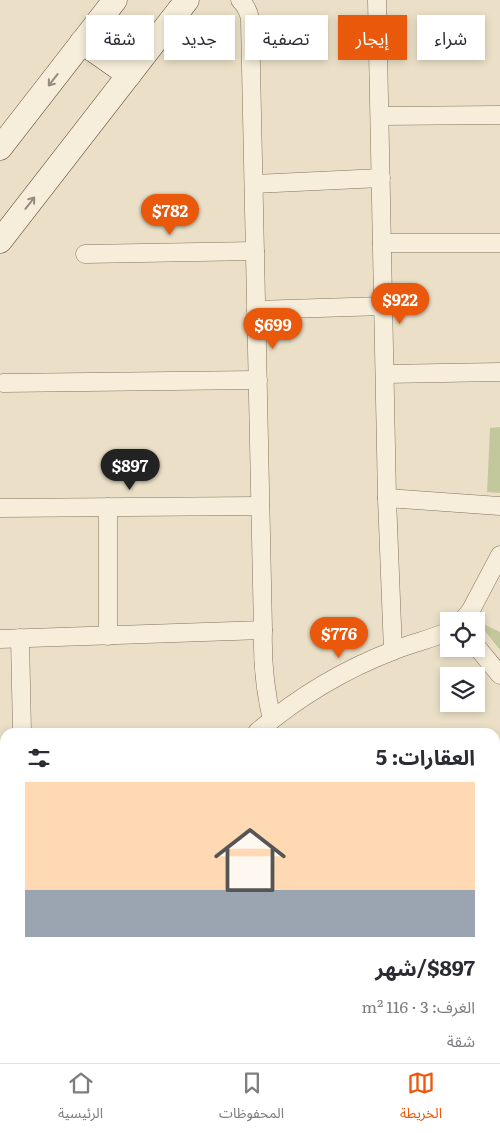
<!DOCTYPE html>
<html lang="ar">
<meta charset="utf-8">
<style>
body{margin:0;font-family:Literata,"Noto Sans Arabic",serif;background:#f7f7f7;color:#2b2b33;direction:rtl;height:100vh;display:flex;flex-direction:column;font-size:19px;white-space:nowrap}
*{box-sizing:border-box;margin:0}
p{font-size:16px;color:#7c7c81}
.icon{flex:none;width:28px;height:28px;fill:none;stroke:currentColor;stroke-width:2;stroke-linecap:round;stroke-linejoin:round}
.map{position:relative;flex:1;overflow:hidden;direction:ltr}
.sheet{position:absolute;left:0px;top:728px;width:500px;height:336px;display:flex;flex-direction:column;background:#fff;border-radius:15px 15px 0 0;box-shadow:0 2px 8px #0003;direction:rtl}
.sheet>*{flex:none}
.hud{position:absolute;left:15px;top:15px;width:470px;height:45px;direction:rtl;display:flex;gap:10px}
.tools{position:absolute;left:440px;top:612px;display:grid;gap:10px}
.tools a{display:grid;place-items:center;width:45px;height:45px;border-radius:0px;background:#fff;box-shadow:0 2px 8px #0003;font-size:25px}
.price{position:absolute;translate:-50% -42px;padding:0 11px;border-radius:18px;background:#ea580c;color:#fff;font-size:16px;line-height:32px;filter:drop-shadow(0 1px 2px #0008)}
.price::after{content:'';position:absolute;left:50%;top:30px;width:15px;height:11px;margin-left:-8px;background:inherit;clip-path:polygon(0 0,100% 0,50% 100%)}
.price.active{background:#222;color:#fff}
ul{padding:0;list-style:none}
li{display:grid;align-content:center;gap:10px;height:265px;padding:0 25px}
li+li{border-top:1px solid #e1e1e2}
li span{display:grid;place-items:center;height:155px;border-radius:0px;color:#555}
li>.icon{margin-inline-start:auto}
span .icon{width:90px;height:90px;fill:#fffc;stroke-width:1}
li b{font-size:21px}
h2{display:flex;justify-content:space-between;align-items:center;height:60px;padding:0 25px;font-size:21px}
.tag{padding:0 18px;border-radius:0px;background:#fff;box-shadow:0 2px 8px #0003;font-size:18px;line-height:45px}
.tag.active{background:#ea580c;color:#fff}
.dock{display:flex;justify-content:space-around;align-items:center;height:70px;border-top:1px solid #e1e1e2;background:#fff;font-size:14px;color:#7c7c81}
.dock a{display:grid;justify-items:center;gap:2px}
.dock .active{color:#ea580c}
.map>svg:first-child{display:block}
</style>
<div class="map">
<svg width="500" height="1063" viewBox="0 0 500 1063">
<rect width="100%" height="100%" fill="#ebe0c7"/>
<g fill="#c3c89c">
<path d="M500,427V493L487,492L490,428Z"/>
<path d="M477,621L500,632V650Z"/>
<path d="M500,778V1063H186L189,1059H495V780Z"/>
<path d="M0,933H5V1038L0,1044Z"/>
</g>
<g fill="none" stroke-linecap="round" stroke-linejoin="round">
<defs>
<g id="street">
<path d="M240,0C246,6 249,11 250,20L263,630C262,661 265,690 272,720"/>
<path d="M377,0L387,498L393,651"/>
<path d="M380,116L500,115"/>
<path d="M254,184L381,178"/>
<path d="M382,243H500"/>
<path d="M85,254L255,251"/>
<path d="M256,310L383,306"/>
<path d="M385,374L500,372"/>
<path d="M3,383L258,380"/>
<path d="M387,498L500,506"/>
<path d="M0,508L260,506"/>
<path d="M462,621L471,610L500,555"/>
<path d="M108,636V507"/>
<path d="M20,638L22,732"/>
<path d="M0,639L263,630"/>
<path d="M476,646L500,675"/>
<path d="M257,732C297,698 345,669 395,650C412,643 432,639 449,631"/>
<path d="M495,760L500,758"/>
<path d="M0,779H5"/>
<path d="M0,924H5"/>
<path d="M1,1063L5,1058"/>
<path d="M166,1063L168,1059"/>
</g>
<g id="secondary">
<path d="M82,42L129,75"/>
<path d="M0,148L115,0"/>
<path d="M0,241L187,0"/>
</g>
</defs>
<use href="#street" stroke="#85735e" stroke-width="19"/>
<use href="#secondary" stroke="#675441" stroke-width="25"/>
<use href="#street" stroke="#f6eeda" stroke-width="18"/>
<use href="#secondary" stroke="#f6eeda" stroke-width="24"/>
</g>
<defs><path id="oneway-shaft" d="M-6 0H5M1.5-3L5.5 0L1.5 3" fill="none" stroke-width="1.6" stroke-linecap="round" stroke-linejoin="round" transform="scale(1.25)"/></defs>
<g stroke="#968c7e">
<use href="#oneway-shaft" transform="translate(53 80) rotate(128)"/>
<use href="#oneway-shaft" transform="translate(30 203) rotate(-52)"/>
</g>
</svg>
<div class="tools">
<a><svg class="icon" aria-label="locate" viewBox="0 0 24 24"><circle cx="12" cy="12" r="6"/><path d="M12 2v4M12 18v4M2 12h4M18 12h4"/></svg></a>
<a><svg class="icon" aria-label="layers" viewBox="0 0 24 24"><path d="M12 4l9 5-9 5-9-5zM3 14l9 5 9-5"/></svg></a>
</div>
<b class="price" style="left:170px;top:236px">$782</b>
<b class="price" style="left:400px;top:325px">$922</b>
<b class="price" style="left:273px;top:350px">$699</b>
<b class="price active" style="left:130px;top:491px">$897</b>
<b class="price" style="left:339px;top:659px">$776</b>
<div class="hud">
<a class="tag">شراء</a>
<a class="tag active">إيجار</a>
<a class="tag">تصفية</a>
<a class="tag">جديد</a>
<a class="tag">شقة</a>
</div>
<section class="sheet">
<h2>العقارات: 5<svg class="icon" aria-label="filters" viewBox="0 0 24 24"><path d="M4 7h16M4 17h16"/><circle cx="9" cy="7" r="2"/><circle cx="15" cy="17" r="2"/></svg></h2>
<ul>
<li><span style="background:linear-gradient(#ffd9b3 70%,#9aa5b1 0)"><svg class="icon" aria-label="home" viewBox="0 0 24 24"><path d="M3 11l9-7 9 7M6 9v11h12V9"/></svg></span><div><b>$897/شهر</b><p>الغرف: 3 · 116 m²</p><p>شقة</p></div></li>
</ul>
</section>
</div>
<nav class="dock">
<a class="active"><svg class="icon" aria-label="map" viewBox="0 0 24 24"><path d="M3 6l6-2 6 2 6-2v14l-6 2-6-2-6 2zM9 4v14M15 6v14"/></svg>الخريطة</a>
<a><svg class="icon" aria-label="saved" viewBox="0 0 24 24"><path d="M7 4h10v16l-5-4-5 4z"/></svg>المحفوظات</a>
<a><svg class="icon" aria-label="home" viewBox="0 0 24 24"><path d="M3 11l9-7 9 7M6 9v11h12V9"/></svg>الرئيسية</a>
</nav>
